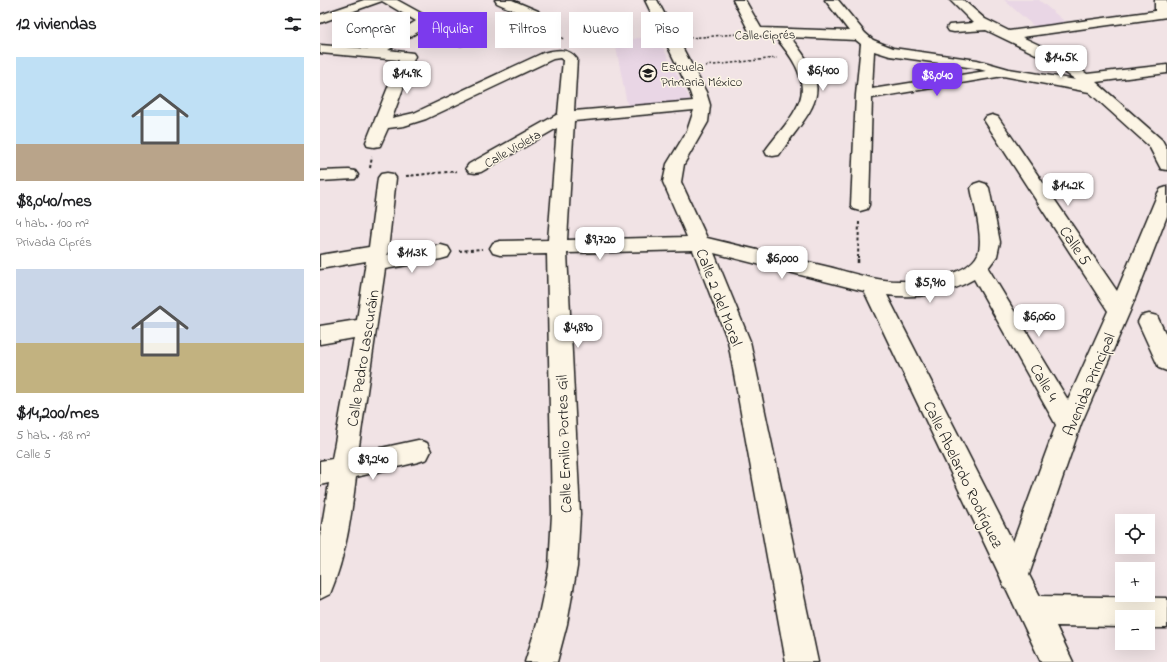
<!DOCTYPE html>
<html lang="es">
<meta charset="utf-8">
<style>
body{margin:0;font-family:"Indie Flower",sans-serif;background:#f2f2f2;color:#202124;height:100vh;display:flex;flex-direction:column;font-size:15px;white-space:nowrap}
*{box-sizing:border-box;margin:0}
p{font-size:13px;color:#757577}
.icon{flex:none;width:22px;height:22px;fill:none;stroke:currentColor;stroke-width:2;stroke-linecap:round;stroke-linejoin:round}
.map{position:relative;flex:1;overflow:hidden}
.panel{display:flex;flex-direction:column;background:#fff;width:320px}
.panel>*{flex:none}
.hud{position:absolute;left:12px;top:12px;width:380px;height:36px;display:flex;gap:8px}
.controls{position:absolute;left:795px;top:514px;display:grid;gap:8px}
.controls a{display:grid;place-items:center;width:40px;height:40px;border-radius:0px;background:#fff;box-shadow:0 4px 16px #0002;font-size:20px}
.price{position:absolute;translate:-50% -34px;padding:0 9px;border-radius:8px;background:#fff;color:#222;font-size:13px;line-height:26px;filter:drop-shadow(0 1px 2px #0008)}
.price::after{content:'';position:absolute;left:50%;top:24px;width:12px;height:9px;margin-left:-6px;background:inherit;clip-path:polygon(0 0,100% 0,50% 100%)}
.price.on{background:#7c3aed;color:#fff}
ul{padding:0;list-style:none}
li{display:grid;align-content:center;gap:8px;height:212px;padding:0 16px}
li span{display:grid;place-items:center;height:124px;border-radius:0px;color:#555}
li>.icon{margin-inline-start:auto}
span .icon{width:72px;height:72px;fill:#fffc;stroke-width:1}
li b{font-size:17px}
h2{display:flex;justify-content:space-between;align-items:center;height:48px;padding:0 16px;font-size:17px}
.chip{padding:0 14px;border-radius:0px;background:#fff;box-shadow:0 4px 16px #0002;font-size:14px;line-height:36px}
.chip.on{background:#7c3aed;color:#fff}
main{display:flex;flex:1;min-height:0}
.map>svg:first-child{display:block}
</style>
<main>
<section class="panel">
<h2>12 viviendas<svg class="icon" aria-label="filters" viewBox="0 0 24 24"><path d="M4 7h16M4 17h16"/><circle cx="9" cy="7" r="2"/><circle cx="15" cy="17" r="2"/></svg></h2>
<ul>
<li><span style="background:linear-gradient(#bfe0f5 70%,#b9a48a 0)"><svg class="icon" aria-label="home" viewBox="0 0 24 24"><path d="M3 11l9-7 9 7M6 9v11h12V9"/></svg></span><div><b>$8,040/mes</b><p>4 hab. · 100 m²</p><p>Privada Ciprés</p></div></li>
<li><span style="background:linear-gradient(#c9d6e8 60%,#c2b280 0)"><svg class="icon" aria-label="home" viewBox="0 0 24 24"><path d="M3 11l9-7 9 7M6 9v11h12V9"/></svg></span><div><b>$14,200/mes</b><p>5 hab. · 138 m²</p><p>Calle 5</p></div></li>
</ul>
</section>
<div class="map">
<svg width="847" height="662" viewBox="0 0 847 662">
<rect width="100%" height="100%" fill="#f1e3e5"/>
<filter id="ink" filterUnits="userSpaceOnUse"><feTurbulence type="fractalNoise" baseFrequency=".025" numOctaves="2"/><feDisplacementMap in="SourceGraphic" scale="8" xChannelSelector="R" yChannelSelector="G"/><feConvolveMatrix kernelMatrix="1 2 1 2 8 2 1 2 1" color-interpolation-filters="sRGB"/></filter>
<g filter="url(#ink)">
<g fill="#e9d6e5">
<path d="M684,0H719L749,25L717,29Z"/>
<path d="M336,35L372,103L308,109L295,42Z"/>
</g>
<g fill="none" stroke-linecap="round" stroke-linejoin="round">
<defs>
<g id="minor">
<path d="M44,0H77L146,38L148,41L146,44L141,45L136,44L106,27L68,50L93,53L95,56L72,118L94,113L223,53C235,50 249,47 257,59L254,111L373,101L370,92L325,0H337L386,92L390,105L388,122L364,164L361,182L387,238C428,248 468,257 509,267C532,273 556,281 580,281C601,282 648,276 658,254C664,238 654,205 651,188L654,184L660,182L666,184L669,188L680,242L677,256L668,268L748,400L788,311L664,120L666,117L672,115L678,117L797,291L838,193L841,189L847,187V216L810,311L761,424L709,575L720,596L847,598V628H828V617H802V627L736,626L753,662H721L686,588L684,587L680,576L544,291L394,253L430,341L498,662H466L408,341L373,250L247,253L260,514L257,567L247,624L237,662H205L217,624L229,567L232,514L227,254L180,255L173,253L170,248L173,243L180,241L228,240L237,128L161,172L155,173L149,172L146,168L149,164L238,114L243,60L240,58L233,59L106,119L84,126L68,128L60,146L54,147L48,146L46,142L79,60L0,53V45L51,49L96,21L62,1L0,23V15ZM374,110L367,131L347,164L343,182L367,237L247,240L254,121ZM654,279L736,425L693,542L567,295C597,299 629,294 654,279Z"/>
<path d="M175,0H192L218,11L220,14L218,17H208L177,3Z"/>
<path d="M413,0H425L441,28L529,31L505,0H518L545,33L553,40L573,48L657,60L689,69L756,80L724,58L666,30L634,32L629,31L627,28L629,25L653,23L630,0H643L665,19L689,31L835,11V0H847V17L702,37L734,52L767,74L847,65V73L776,82L842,140L847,149V170L841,169L829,146L769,92L683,76L552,98L549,205L547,209L540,211L533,209L531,205L536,95L541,44L536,40L470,37C517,94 494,104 459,155L453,156L447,155L445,151C456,135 473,119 480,100C488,77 469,53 455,37L431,35ZM554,51L570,56L655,68L666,71L552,89Z"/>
<path d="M29,170L35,171L38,175L35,179L0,181V171Z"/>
<path d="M67,173L73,174L76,178L68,250L69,252L67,255L121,245L128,247L131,252L128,257L121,259L65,269L38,453L98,440L107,443L111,451L107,459L98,462L36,477C31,517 26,556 10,594L0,599V537L9,483L0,485V461L12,459L34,338L0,344V326L37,320L46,261L0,269V255L49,247L58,178L61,174Z"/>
<path d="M829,314L837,316L847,337V371L839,368L818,322L821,316Z"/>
</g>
</defs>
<use href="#minor" stroke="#1c1c1c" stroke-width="3"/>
<g stroke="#1c1c1c" stroke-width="1.5" stroke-dasharray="2.5 2" stroke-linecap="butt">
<path d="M224,23L243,39"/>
<path d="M369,38L418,34"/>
<path d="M385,66L457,58"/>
</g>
<g stroke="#1c1c1c" stroke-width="2" stroke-dasharray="3 2.5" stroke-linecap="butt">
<path d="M50,168L52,157"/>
<path d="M86,176L137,171"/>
<path d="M139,251L162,249"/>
<path d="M538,258L539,222"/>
</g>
<path stroke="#1c1c1c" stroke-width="2.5" stroke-dasharray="4 3" stroke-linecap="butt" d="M538,263V257"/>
<use href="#minor" fill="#fcf5e5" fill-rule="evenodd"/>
</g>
</g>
<defs>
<symbol id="school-ring" viewBox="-11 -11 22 22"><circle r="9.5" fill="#fcf5e5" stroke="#1c1c1c" stroke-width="1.5"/><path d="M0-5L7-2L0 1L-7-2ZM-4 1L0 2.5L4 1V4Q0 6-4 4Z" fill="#1c1c1c"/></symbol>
</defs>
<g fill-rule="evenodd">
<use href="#school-ring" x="318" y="63" width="20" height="20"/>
</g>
<g text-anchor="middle" stroke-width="3" stroke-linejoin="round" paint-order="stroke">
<g font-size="13" fill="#1c1c1c" stroke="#fcf5e5">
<text transform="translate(445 34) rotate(-1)" y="5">Calle Ciprés</text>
<text transform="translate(192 148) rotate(-30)" y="5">Calle Violeta</text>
</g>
<g font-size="13" fill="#1c1c1c" stroke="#fcf5e5" text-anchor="start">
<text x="341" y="71">Escuela<tspan x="341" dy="15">Primaria México</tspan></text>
</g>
<g font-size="16" fill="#1c1c1c" stroke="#fcf5e5">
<text transform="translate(756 245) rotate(56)" y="6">Calle 5</text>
<text transform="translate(400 297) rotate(69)" y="6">Calle 2 del Moral</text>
<text transform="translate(42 358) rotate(-81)" y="6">Calle Pedro Lascuráin</text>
<text transform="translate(725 382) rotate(60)" y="6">Calle 4</text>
<text transform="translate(768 384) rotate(-67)" y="6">Avenida Principal</text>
<text transform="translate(243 444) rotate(-92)" y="6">Calle Emilio Portes Gil</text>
<text transform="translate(644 474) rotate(64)" y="6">Calle Abelardo Rodríguez</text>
</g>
</g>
</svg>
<div class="controls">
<a><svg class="icon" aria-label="locate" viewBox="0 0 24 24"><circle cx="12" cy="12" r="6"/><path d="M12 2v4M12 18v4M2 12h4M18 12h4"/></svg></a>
<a>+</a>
<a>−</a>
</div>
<b class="price" style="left:741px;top:79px">$14.5K</b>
<b class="price" style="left:503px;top:92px">$6,400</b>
<b class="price" style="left:87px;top:95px">$14.9K</b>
<b class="price on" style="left:617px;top:97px">$8,040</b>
<b class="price" style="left:748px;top:207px">$14.2K</b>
<b class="price" style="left:280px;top:261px">$9,720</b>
<b class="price" style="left:92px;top:274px">$11.3K</b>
<b class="price" style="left:462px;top:280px">$6,000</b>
<b class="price" style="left:610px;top:304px">$5,910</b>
<b class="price" style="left:719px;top:338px">$6,060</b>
<b class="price" style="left:258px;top:349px">$4,890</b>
<b class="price" style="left:53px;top:481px">$9,240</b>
<div class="hud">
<a class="chip">Comprar</a>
<a class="chip on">Alquilar</a>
<a class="chip">Filtros</a>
<a class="chip">Nuevo</a>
<a class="chip">Piso</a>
</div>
</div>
</main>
